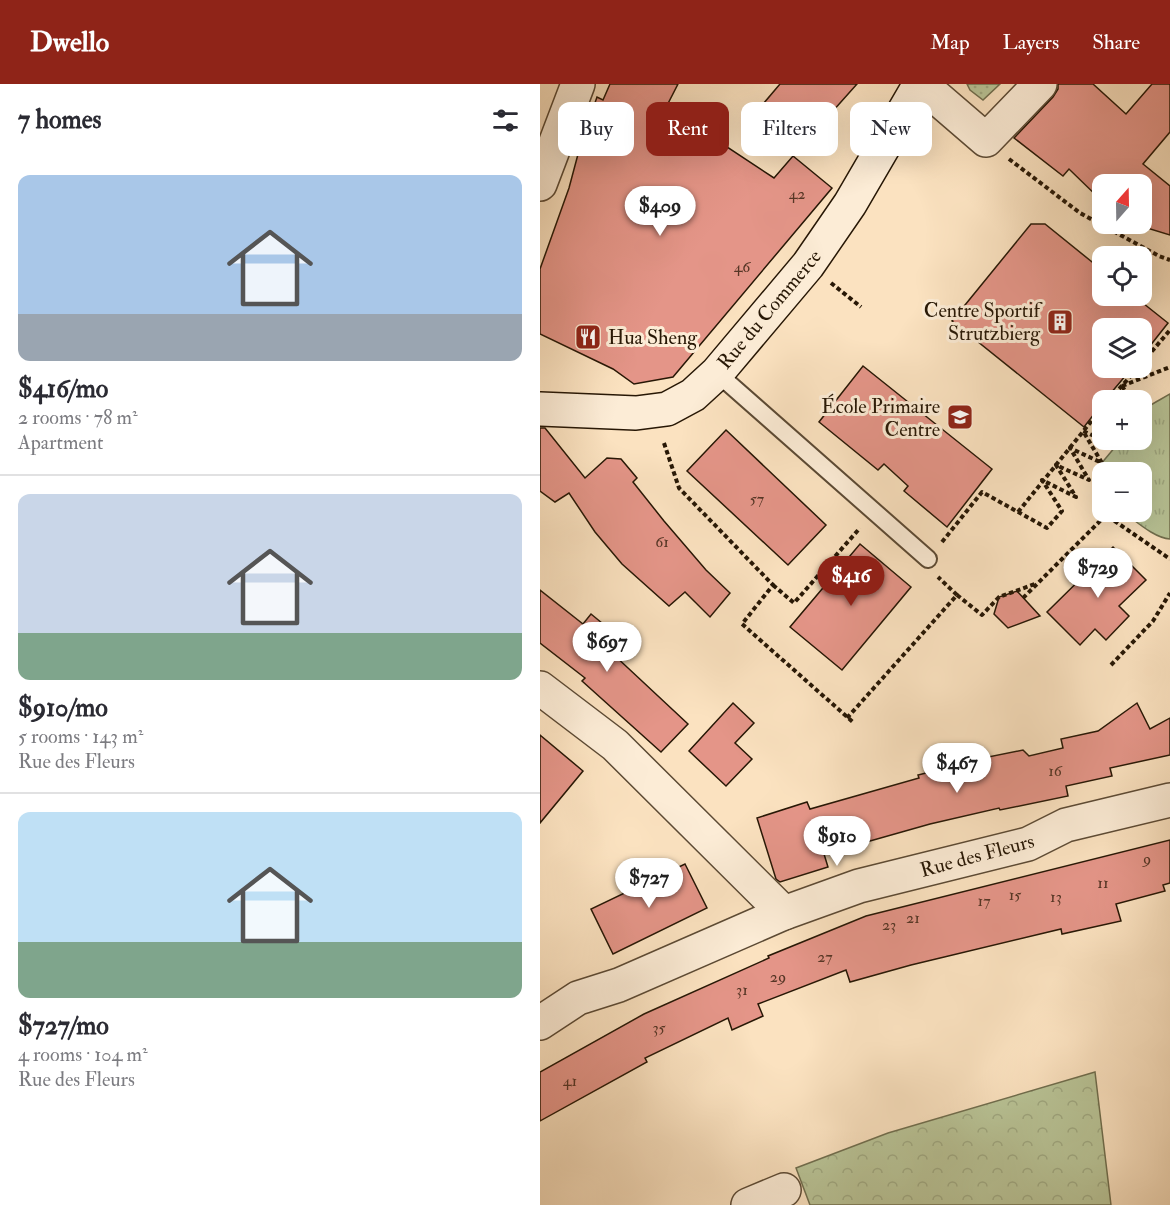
<!DOCTYPE html>
<meta charset="utf-8">
<style>
body{margin:0;font-family:"IM FELL Double Pica",serif;background:#f2f2f3;color:#2b2b33;height:100vh;display:flex;flex-direction:column;font-size:22px;white-space:nowrap}
*{box-sizing:border-box;margin:0}
p{font-size:20px;color:#7c7c81}
.icon{flex:none;width:33px;height:33px;fill:none;stroke:currentColor;stroke-width:2;stroke-linecap:round;stroke-linejoin:round}
.map{position:relative;flex:1;overflow:hidden}
.sheet{display:flex;flex-direction:column;background:#fff;width:540px}
.sheet>*{flex:none}
.guide{position:absolute;left:18px;top:18px;width:522px;height:54px;display:flex;gap:12px}
.needle{width:39px;rotate:20deg}
.buttons{position:absolute;left:552px;top:90px;display:grid;gap:12px}
.buttons a{display:grid;place-items:center;width:60px;height:60px;border-radius:12px;background:#fff;box-shadow:0 6px 24px #0002;font-size:30px}
.price{position:absolute;translate:-50% -51px;padding:0 14px;border-radius:21px;background:#fff;color:#222;font-size:20px;line-height:39px;filter:drop-shadow(0 2px 3px #0008)}
.price::after{content:'';position:absolute;left:50%;top:36px;width:18px;height:14px;margin-left:-9px;background:inherit;clip-path:polygon(0 0,100% 0,50% 100%)}
.price.active{background:#8f2418;color:#fff}
ul{padding:0;list-style:none}
li{display:grid;align-content:center;gap:12px;height:318px;padding:0 18px}
li+li{border-top:2px solid #e1e1e2}
li span{display:grid;place-items:center;height:186px;border-radius:12px;color:#555}
li>.icon{margin-inline-start:auto}
span .icon{width:108px;height:108px;fill:#fffc;stroke-width:1}
li b{font-size:26px}
h2{display:flex;justify-content:space-between;align-items:center;height:72px;padding:0 18px;font-size:26px}
.chip{padding:0 21px;border-radius:12px;background:#fff;box-shadow:0 6px 24px #0002;font-size:21px;line-height:54px}
.chip.active{background:#8f2418;color:#fff}
header{display:flex;align-items:center;gap:36px;box-sizing:border-box;height:84px;padding:0 30px;background:#8f2418;color:#fff}
header strong{font-size:28px}
nav{display:flex;gap:33px;margin-inline-start:auto;font-size:21px}
main{display:flex;flex:1;min-height:0}
.map>svg:first-child{display:block}
</style>
<header>
<strong>Dwello</strong>
<nav><a>Map</a><a>Layers</a><a>Share</a></nav>
</header>
<main>
<section class="sheet">
<h2>7 homes<svg class="icon" aria-label="filters" viewBox="0 0 24 24"><path d="M4 7h16M4 17h16"/><circle cx="9" cy="7" r="2"/><circle cx="15" cy="17" r="2"/></svg></h2>
<ul>
<li><span style="background:linear-gradient(#a9c7e8 75%,#9aa5b1 0)"><svg class="icon" aria-label="home" viewBox="0 0 24 24"><path d="M3 11l9-7 9 7M6 9v11h12V9"/></svg></span><div><b>$416/mo</b><p>2 rooms · 78 m²</p><p>Apartment</p></div></li>
<li><span style="background:linear-gradient(#c9d6e8 75%,#7fa58c 0)"><svg class="icon" aria-label="home" viewBox="0 0 24 24"><path d="M3 11l9-7 9 7M6 9v11h12V9"/></svg></span><div><b>$910/mo</b><p>5 rooms · 143 m²</p><p>Rue des Fleurs</p></div></li>
<li><span style="background:linear-gradient(#bfe0f5 70%,#7fa58c 0)"><svg class="icon" aria-label="home" viewBox="0 0 24 24"><path d="M3 11l9-7 9 7M6 9v11h12V9"/></svg></span><div><b>$727/mo</b><p>4 rooms · 104 m²</p><p>Rue des Fleurs</p></div></li>
</ul>
</section>
<div class="map">
<svg width="630" height="1121" viewBox="0 0 630 1121">
<defs>
<pattern id="grass-dots" width="8" height="8" patternUnits="userSpaceOnUse" patternTransform="scale(1.5)"><rect width="8" height="8" fill="#b9c497"/><path d="M2 2h.1M6 6h.1" fill="none" stroke="#9fa881" stroke-width="1.8" stroke-linecap="round"/></pattern>
<pattern id="forest-crowns" width="20" height="18" patternUnits="userSpaceOnUse" patternTransform="scale(1.5)"><rect width="20" height="18" fill="#b9c497"/><path d="M2 6a3 3 0 1 1 6 0M12 15a3 3 0 1 1 6 0" fill="none" stroke="#9fa881"/></pattern>
<pattern id="park-tufts" width="24" height="20" patternUnits="userSpaceOnUse" patternTransform="scale(1.5)"><rect width="24" height="20" fill="#b9c497"/><path d="M3 7l-1-3M5 7V3M7 7l1-3M15 17l-1-3M17 17v-4M19 17l1-3" fill="none" stroke="#9fa881"/></pattern>
</defs>
<rect width="100%" height="100%" fill="#fbe2c0"/>
<filter id="stains"><feTurbulence type="fractalNoise" baseFrequency=".00333" numOctaves="4"/><feColorMatrix values="0 0 0 0 .2 0 0 0 0 .09 0 0 0 0 .02 0 0 0 .5 -.17"/></filter>
<radialGradient id="worn" r=".72"><stop offset=".6" stop-color="#630" stop-opacity="0"/><stop offset="1" stop-color="#630" stop-opacity=".3"/></radialGradient>
<path fill="url(#grass-dots)" stroke="#706e4e" stroke-width="1.5" d="M427,0H460L443,16L430,6Z"/>
<path fill="url(#forest-crowns)" stroke="#706e4e" stroke-width="1.5" d="M555,988L571,1121H270L256,1084L348,1049Z"/>
<path fill="url(#park-tufts)" stroke="#706e4e" stroke-width="1.5" d="M630,310V455C614,454 596,437 583,428H602V388H562V413L555,387L581,356H602C602,321 601,327 630,310Z"/>
<g fill="#e49588" stroke="#271705" stroke-width="1.5">
<path d="M70,0H138L116,43L148,69L166,49L234,94L253,72L292,104L133,293L94,300L73,285L0,250V185L29,104L41,59L57,13L63,16Z"/>
<path d="M240,0H317L259,65L218,26Z"/>
<path d="M518,0H553L586,30L612,0H630V48L603,80L630,102V151L594,140H602V100H562V117L529,85L523,92L474,54L513,13L518,5Z"/>
<path d="M491,140H505L562,186V212H594L628,239L602,272V244H562V284H592L565,316H562V320L544,343L412,237Z"/>
<path d="M323,282L452,385L407,443L364,407L368,402L344,380L338,386L279,338Z"/>
<path d="M0,344H5L45,394L67,374L81,375L97,394L93,398L124,437L166,486L190,509L170,533L145,508L129,522L82,480L55,448L29,409L15,418L0,407Z"/>
<path d="M186,346L286,441L248,481L147,387Z"/>
<path d="M320,460L371,503L302,586L250,543Z"/>
<path d="M573,463L606,496L579,522L589,532L566,556L555,545L540,561L507,528Z"/>
<path d="M0,506L43,540L51,530L68,544L58,556L148,640L121,668L42,597L45,594L0,559Z"/>
<path d="M477,507L500,532L468,544L454,530L459,513Z"/>
<path d="M193,619L214,639L195,659L212,675L186,702L149,667Z"/>
<path d="M597,619L610,645L630,634V671L570,684L572,692L526,702L528,712L460,726L459,724L390,740L284,770L288,783L240,798L236,795L217,734L267,718L270,725L379,694L378,691L402,685L404,693L450,682L448,673L483,666L489,672L523,664L521,655L558,647Z"/>
<path d="M0,651L43,687L0,739Z"/>
<path d="M630,756V799L623,801L625,807L576,820L581,837L522,850L521,845L371,881L310,898L306,886L218,920L223,932L192,946L188,934L105,974L107,978L0,1037V988L104,930L229,874L228,872L326,832Z"/>
<path d="M145,780L167,824L73,870L51,825Z"/>
</g>
<g fill="none" stroke-linecap="round" stroke-linejoin="round">
<defs>
<path id="service" d="M177,289L388,475"/>
<g id="minor">
<path d="M381,0L446,56L500,0"/>
<path d="M0,100L38,0"/>
<path d="M0,604L75,661L244,829"/>
<path d="M0,939L38,914L79,901L244,829L319,802L488,760L526,741L630,716"/>
<path d="M208,1121L244,1106"/>
</g>
<path id="secondary" d="M0,325L96,329L127,325L153,311L177,289L268,181L310,120L380,0"/>
</defs>
<use href="#service" stroke="#5c4a34" stroke-width="20"/>
<use href="#minor" stroke="#5c4a34" stroke-width="36"/>
<use href="#secondary" stroke="#271705" stroke-width="36"/>
<g stroke="#271705" stroke-width="4" stroke-dasharray="4.5 3" stroke-linecap="butt">
<path d="M469,75L540,129L619,172L630,176"/>
<path d="M291,199L321,223"/>
<path d="M602,279L630,246"/>
<path d="M582,302L630,283"/>
<path d="M582,302L591,316"/>
<path d="M569,316L598,284"/>
<path d="M562,334L556,332L562,342"/>
<path d="M124,359L139,404L233,501L202,540L314,639"/>
<path d="M478,428L562,324"/>
<path d="M402,458L442,408L507,444L522,427L502,396L536,413L516,381L549,396L530,364L562,379L543,347L572,360L570,356"/>
<path d="M233,501L254,519L320,444"/>
<path d="M417,511L442,531L459,513L495,500"/>
<path d="M483,514L566,431L630,475"/>
<path d="M571,581L613,537L630,509"/>
<path d="M307,634L417,511L398,493"/>
</g>
<use href="#service" stroke="#fcecd6" stroke-width="16"/>
<use href="#minor" stroke="#fcecd6" stroke-width="33"/>
<use href="#secondary" stroke="#fcecd6" stroke-width="33"/>
</g>
<defs>
<symbol id="building-square" viewBox="-11 -11 22 22"><rect x="-9" y="-9" width="18" height="18" rx="4" fill="#8f2418" stroke="#fcecd6"/><path d="M-4-6H4V6H1V3H-1V6H-4ZM-2.5-4.3h1.7v1.8h-1.7ZM.8-4.3h1.7v1.8H.8ZM-2.5-1h1.7V.8h-1.7ZM.8-1h1.7V.8H.8Z" fill="#fff"/></symbol>
<symbol id="restaurant-square" viewBox="-11 -11 22 22"><rect x="-9" y="-9" width="18" height="18" rx="4" fill="#8f2418" stroke="#fcecd6"/><path d="M-5-6h1v4h1v-4h1v4h1v-4h1v5L-1.5 .5V6h-2V.5L-5-1ZM5-6V6H3V1.5H1.5Q1.5-4 5-6Z" fill="#fff"/></symbol>
<symbol id="school-square" viewBox="-11 -11 22 22"><rect x="-9" y="-9" width="18" height="18" rx="4" fill="#8f2418" stroke="#fcecd6"/><path d="M0-5L7-2L0 1L-7-2ZM-4 1L0 2.5L4 1V4Q0 6-4 4Z" fill="#fff"/></symbol>
</defs>
<g fill-rule="evenodd">
<use href="#building-square" x="505" y="223" width="30" height="30"/>
<use href="#restaurant-square" x="33" y="238" width="30" height="30"/>
<use href="#school-square" x="405" y="318" width="30" height="30"/>
</g>
<g text-anchor="middle" stroke-width="6" stroke-linejoin="round" paint-order="stroke">
<g font-size="16" fill="#563626">
<text x="257" y="115">42</text>
<text x="202" y="188">46</text>
<text x="217" y="420">57</text>
<text x="122" y="463">61</text>
<text x="515" y="692">16</text>
<text x="607" y="780">9</text>
<text x="563" y="804">11</text>
<text x="475" y="816">15</text>
<text x="516" y="818">13</text>
<text x="444" y="822">17</text>
<text x="373" y="839">21</text>
<text x="349" y="846">23</text>
<text x="285" y="878">27</text>
<text x="238" y="898">29</text>
<text x="202" y="911">31</text>
<text x="119" y="949">35</text>
<text x="30" y="1002">41</text>
</g>
<g font-size="20" fill="#271705" stroke="#fcecd6">
<text transform="translate(229 225) rotate(-50)" y="7">Rue du Commerce</text>
<text transform="translate(437 771) rotate(-15)" y="7">Rue des Fleurs</text>
</g>
<g font-size="20" fill="#271705" stroke="#fcecd6" text-anchor="end">
<text x="500" y="233">Centre Sportif<tspan x="500" dy="23">Strutzbierg</tspan></text>
<text x="68" y="260" text-anchor="start">Hua Sheng</text>
<text x="400" y="329">École Primaire<tspan x="400" dy="23">Centre</tspan></text>
</g>
</g>
<rect width="100%" height="100%" filter="url(#stains)"/>
<rect width="100%" height="100%" fill="url(#worn)"/>
</svg>
<div class="buttons">
<a><svg class="needle" viewBox="-14 -14 28 28"><path d="M0-13l5 13h-10z" fill="#e53935"/><path d="M0 13l5-13h-10z" fill="#7c7c81"/></svg></a>
<a><svg class="icon" aria-label="locate" viewBox="0 0 24 24"><circle cx="12" cy="12" r="6"/><path d="M12 2v4M12 18v4M2 12h4M18 12h4"/></svg></a>
<a><svg class="icon" aria-label="layers" viewBox="0 0 24 24"><path d="M12 4l9 5-9 5-9-5zM3 14l9 5 9-5"/></svg></a>
<a>+</a>
<a>−</a>
</div>
<b class="price" style="left:120px;top:153px">$409</b>
<b class="price" style="left:558px;top:515px">$729</b>
<b class="price active" style="left:311px;top:523px">$416</b>
<b class="price" style="left:67px;top:589px">$697</b>
<b class="price" style="left:417px;top:710px">$467</b>
<b class="price" style="left:297px;top:783px">$910</b>
<b class="price" style="left:109px;top:825px">$727</b>
<div class="guide">
<a class="chip">Buy</a>
<a class="chip active">Rent</a>
<a class="chip">Filters</a>
<a class="chip">New</a>
</div>
</div>
</main>
